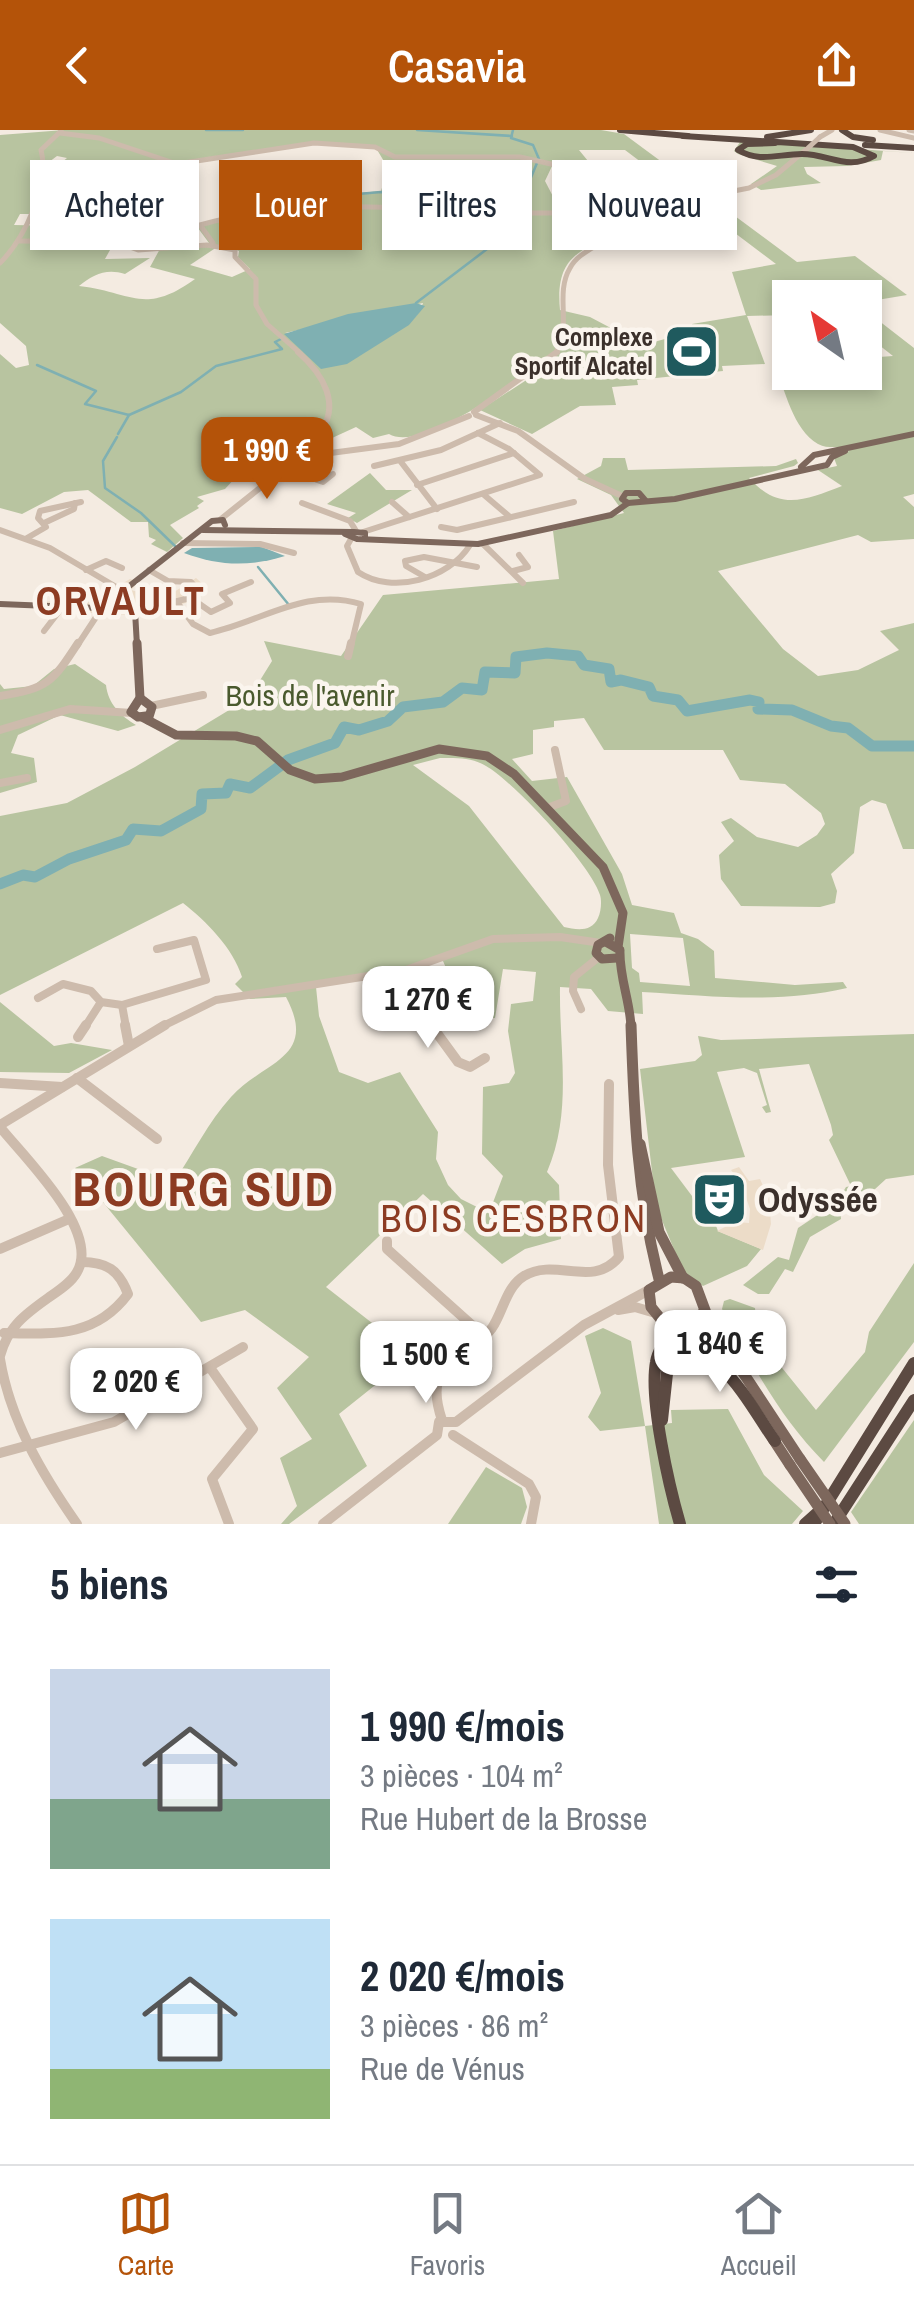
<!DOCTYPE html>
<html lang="fr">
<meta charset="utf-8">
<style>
body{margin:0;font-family:"Archivo Narrow",sans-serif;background:#f6f6f7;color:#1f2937;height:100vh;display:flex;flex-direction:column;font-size:38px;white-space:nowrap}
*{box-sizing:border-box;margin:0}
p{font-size:32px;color:#747a83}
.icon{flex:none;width:55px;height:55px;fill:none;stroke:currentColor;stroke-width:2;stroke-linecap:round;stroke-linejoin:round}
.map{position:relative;height:1394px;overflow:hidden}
.sheet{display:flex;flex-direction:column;background:#fff;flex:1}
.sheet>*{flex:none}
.top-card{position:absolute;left:30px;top:30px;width:855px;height:90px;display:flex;gap:20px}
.needle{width:65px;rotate:326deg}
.fabs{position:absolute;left:772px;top:150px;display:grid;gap:20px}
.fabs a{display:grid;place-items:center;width:110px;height:110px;border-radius:0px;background:#fff;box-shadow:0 5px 15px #0003;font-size:50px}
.price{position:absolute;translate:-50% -85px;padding:0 22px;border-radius:20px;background:#fff;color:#222;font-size:32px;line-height:65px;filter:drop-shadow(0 2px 5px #0008)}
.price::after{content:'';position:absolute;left:50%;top:60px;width:30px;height:22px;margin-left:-15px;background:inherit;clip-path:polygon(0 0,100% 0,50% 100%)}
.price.active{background:#b45309;color:#fff}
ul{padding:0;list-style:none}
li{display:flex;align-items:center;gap:30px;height:250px;padding:0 50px}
li span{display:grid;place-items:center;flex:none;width:280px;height:200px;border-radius:0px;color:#555}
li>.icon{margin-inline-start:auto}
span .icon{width:120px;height:120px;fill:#fffc;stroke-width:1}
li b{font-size:42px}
h2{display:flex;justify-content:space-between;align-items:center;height:120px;padding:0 50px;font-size:42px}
.tag{padding:0 35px;border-radius:0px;background:#fff;box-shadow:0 5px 15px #0003;font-size:35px;line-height:90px}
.tag.active{background:#b45309;color:#fff}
header{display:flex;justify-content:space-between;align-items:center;height:130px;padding:0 50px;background:#b45309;color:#fff;font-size:45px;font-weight:600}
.tabs{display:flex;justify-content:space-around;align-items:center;height:140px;border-top:2px solid #e0e1e3;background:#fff;font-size:28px;color:#747a83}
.tabs a{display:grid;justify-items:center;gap:5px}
.tabs .active{color:#b45309}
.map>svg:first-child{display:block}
</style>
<header><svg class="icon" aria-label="back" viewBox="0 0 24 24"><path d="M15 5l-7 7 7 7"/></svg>Casavia<svg class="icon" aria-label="share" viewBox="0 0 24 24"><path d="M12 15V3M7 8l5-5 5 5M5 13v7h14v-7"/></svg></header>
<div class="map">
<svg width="914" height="1394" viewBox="0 0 914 1394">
<rect width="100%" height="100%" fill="#f4ebe1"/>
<g fill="#b8c4a0" fill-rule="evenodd">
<path d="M64,0H601L624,4L797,132L855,126L907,165L865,172V168H790V185L747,186L765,234L722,236L723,241L637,250L638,255L612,257L616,275L580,276L532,304L480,280L545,238L541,234C511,254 421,323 389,304L373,308L356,297L332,308L325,323L296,330L313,300L294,301L281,335L248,334L225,359L197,367L204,371L197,376L199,378L170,395L183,408L167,422L151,414L156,410L149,407L148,392H131L88,360L64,362L22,384L0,378V224L16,238L29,235L26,216L0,193V5ZM312,14L376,18L388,38L381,61L260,72V82L275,80L277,86H282L280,101L243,105L254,111L265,108L247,117L230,109L224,97L249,94L250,86L195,94L209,113L161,117L150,137L195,149C144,186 132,162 79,156C93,144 107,138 125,144L150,128L105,129L110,120L69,119L68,112L50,109L60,96L14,95L20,84H31L49,32L57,26L67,28L62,32L129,50L178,35ZM579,20H625L776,134L732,142L746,185L692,194L694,201L643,215L590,187L560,180C553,107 603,128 625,82L603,77L560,80L545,51L553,34L597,42ZM220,115L239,121L238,127L250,139L232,147L190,135ZM423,173C409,219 328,203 285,203Z"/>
<path d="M740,12L807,15L808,20L815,16L914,23L883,21L881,30L847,36L804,37L807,44L821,53L761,60L751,54L777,36L738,24L734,21Z"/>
<path d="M865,180L914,218V364L903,367L914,377V409L871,412L858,405L718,441L783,519L818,546L858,540L899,520L880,501L914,493V719H903L886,674L872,670L860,677L854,723L831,744L837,761L835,773L820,777L741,776L721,749L719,725L734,711L721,692L731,688L757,707L798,717L817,705L825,694L821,683L785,654L740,650L723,620H604L584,588L554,591V597L533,600V624L512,629L532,651L567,647L622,744L632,775L674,783L681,803L698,809L714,821L715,848L795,855L843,852L847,858C779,874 711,866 642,862L643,884L608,881L591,859L560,857C559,921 573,981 547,1042L559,1055L561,1109L525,1119L502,1134L423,1064L326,1157L413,1225L339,1284L367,1336L289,1394H281L297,1376L280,1328L312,1309L277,1258L309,1227L245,1180L201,1192L75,1038L102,1026L174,1052C192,1025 209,991 231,967C263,931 319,929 286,867L250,869L235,854L242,847C233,818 206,791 183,773L0,865V686L67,673L135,637L249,568L272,531L264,511L341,526L383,465L559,449L553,401L624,383L611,365L577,349L601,336L603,328H625L628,340L776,336L796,329L798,333L794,336L749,348C780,382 805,370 842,356L818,340L837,336L834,328L849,321C838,314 829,320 818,314C793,300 785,259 774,234L790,233V242H865V228L893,226L865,204ZM440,628C457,628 471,627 486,636C513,651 591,735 600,765C602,771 601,782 598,788C592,802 577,800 564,797L469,676L413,635ZM630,804L683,808L690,856L640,852L639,843L632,838ZM440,825C451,846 454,866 467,885L495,888L503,839L536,842L533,871L511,874L508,901L515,943L509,953L483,957L482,1024L503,1046L489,1083L461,1069L448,1055L436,1029L438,1002L400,942L368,953L339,942L319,886L316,857L392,842Z"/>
<path d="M370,343L386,360H412L357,393L348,388L356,383L327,374Z"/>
<path d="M75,534L106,555C108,574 121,586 136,595L118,601L60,585L18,605L11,623L34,628L37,652L0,663V554L4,559L33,556L54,539Z"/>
<path d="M0,872L54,916L71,913L112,920L69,943L0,942Z"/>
<path d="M914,904V1045L886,1049L874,1060L877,1066L868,1077L840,1076L841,1089L810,1107L793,1142L785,1139L769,1164H758L743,1155L778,1127L789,1130L798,1098L837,1072L846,1057L851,1056L829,1010L833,1005L831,995L809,934L759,939L771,982L766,983L762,977L767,975L757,943L744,938L717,942L745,1027L671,1038L692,1066L696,1079L713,1088L718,1101L761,1119L747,1136L703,1156L683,1141L656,1076L640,939L695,931L702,925L698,906L721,910Z"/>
<path d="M914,1133V1212L824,1332C780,1288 751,1233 722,1179L724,1171L730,1169L755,1178L758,1208L816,1280L865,1222L869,1202Z"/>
<path d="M603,1198L631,1211L645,1296L672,1293L671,1280L728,1279L764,1345L803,1381L792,1394H659L645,1296L600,1301L588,1287L601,1263L585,1206Z"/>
<path d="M914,1290V1394H859L851,1382Z"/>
<path d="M486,1337L522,1358L527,1377L521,1394H448Z"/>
</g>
<g fill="#ecdcc8">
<path d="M196,448L208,459L199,469L141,486L60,481L34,472L95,470L130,449L138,452L131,460L163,469Z"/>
<path d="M739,1037L749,1051L760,1049L769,1069L771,1094L763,1120L717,1101L735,1092L749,1093L750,1079L741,1053L731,1040Z"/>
</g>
<g fill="#7fb0b2">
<path d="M416,173L425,176L409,195L347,234L321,239L284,204L348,184Z"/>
<path d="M262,417L285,426C249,437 219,436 184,423L192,418Z"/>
</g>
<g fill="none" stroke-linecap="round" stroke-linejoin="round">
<g stroke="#7fb0b2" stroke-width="2.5">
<path d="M206,0H243"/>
<path d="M417,0L512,6"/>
<path d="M513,0L511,8L533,15L539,29"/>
<path d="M265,72L381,62L520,71"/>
<path d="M517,81L537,33"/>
<path d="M503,102L516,85"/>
<path d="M416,173L491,116"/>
<path d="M37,235L96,261L85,274L129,285"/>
<path d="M118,304L129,285L181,262L216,236L282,219L275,212L281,209"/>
<path d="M117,307L103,331L105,358L141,383L175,416"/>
<path d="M258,437L289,475"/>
</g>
<path stroke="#7fb0b2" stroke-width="11" d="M0,754L23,745L35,747L69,729L126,710L133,699L161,701L201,679L202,664L226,663L230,654L250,658L288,630L335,613L344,597L359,600L388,591L403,577L443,572L462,558L482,560L485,542L515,543L516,527L547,523L578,526L584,535L609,539L611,552L621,550L649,557L653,566L678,570L687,581L750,570L759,572L758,579L792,580L831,596L848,598L872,616H914"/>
<g stroke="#cdbbac" stroke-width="5">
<path d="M880,0L914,8"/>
<path d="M909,0L914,1"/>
<path d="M60,3L99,8L177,34L314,13L375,17L395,27H520L595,44L631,81"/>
<path d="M820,7L832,0"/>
<path d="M19,111L116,112L138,120L207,115L235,120V127L256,149V175L267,194L301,224"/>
<path d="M213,113L200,95C339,55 485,95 627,79"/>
<path d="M0,133C25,108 50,54 41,20L61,1"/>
<path d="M555,224C573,197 554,165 570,138C578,123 595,118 608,108C617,101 622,91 628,82L749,58L776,45L808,18"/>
</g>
<g stroke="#cdbbac" stroke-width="6">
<path d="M474,282L557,222"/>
<path d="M476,285L518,301L585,349L622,366"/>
<path d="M401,332L437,379"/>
<path d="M290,334C298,322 309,315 318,305C343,275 322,243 298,222"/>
<path d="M290,334L322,345"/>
<path d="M374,336L441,320L500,293"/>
<path d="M333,344L323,352L317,350Z"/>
<path d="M417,355L514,323"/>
<path d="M483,364L510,387"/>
<path d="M392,372L409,387"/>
<path d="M302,373L350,391L356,401"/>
<path d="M221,389L290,334L323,324L399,314L469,286"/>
<path d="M44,393L74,379L75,373"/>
<path d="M441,397L457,400L574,372"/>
<path d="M0,400L50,418L123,461"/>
<path d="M363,402L540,345L509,319L478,303"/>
<path d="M27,408L46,397L38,388L40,381L81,372"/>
<path d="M351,409L347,416L358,442C392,465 449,449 470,415"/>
<path d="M183,413L260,414L294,423"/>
<path d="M483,414L523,453"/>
<path d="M86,440L106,431L122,438"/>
<path d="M513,441L528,437L519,425"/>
<path d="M425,447L406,436L405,431L424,427L477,437"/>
<path d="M191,468L211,482L230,473L222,464L251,452"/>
<path d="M177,472L193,494L210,503C263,491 306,457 361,474L351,516"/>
<path d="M135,481L186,469L198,460L191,452L168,451L149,440"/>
<path d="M44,501L64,475"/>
<path d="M77,516L102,478"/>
</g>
<g stroke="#cdbbac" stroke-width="8">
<path d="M348,526L351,513"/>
<path d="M0,566C48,558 52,553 78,513"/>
<path d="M151,576L203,565"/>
<path d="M0,600L70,579L132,583"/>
<path d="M0,653L27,648"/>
<path d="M547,678L566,671L555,620"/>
<path d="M393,842L433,897"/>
<path d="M38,868L63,854L91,861L101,872L122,875"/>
<path d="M581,879L573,861L574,847L599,827"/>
<path d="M85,897L101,872"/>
<path d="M126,897L122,875L206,850L194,810L157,819"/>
<path d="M161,897L216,870L406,840L493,809L560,807L601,813"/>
</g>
<g stroke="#cdbbac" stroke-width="10">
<path d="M125,895L129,916"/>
<path d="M431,895L458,932L470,937L485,928"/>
<path d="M78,907L86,895"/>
<path d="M77,948L157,1009"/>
<path d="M0,953L62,957"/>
<path d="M0,995L165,895"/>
<path d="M0,997C24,1027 101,1101 77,1142C71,1153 58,1161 48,1168C24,1185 8,1197 0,1226"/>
<path d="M387,1111V1119L484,1206"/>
<path d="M0,1119L69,1089"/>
<path d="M618,1180L635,1177L652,1182"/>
<path d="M4,1203C53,1204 95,1208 128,1164C119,1140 107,1132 81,1132"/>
<path d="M0,1229C10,1290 42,1344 77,1394"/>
<path d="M211,1239L253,1299L212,1349L229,1394"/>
<path d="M442,1290C421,1228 465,1235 492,1198C503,1182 506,1157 524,1146C556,1127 592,1159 619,1127L608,1035L609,954"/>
<path d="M453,1305L529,1354L536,1367L531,1394"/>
<path d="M0,1323L114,1292L243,1217"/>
<path d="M323,1394L437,1305L439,1292H456L584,1195L649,1160"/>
</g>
<g stroke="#7d675c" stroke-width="6">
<path d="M801,337L814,325L914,304"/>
<path d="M628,373L622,369L626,363H639L645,370"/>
<path d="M203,400L354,402L365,403V407"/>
<path d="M345,404L357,409L478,414L611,385L628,373L675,369L827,335L832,327L845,321"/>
<path d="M121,468L128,469L126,475L135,481L137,516"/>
<path d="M0,474L98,478L116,475"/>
<path d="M115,474L123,461L212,391L223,390L225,395"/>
</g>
<g stroke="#7d675c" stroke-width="9">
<path d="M137,513L140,568L131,582L138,587L146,586"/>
<path d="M140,568L152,577L148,590"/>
<path d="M142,587L176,605L236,606L257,611L290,640L315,649L342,647L439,619L487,626L514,644L603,737L623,783L618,817"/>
<path d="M610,808L598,815L596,823L602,829L617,828"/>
<path d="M606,812L620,820C619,847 630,870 631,897"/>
</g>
<g stroke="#7d675c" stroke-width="11">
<path d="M631,895C634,982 637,1064 659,1149"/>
<path d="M640,1014L659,1102L683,1148"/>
<path d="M704,1182L688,1196L664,1193L651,1177L649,1160L671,1147L684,1148L696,1156L709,1191L800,1329"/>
<path d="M688,1196L711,1211L730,1241"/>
<path d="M773,1309L790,1335"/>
</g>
<g stroke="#5c4a42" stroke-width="6">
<path d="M620,0L688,6"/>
<path d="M842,0L853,7L873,10"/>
<path d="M683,6L853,17L874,26C848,41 829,24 802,24C778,24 760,33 738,20L747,14L775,13"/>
<path d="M767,7L811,0"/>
<path d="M865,15L914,18"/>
</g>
<g stroke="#5c4a42" stroke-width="12">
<path d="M675,1198C668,1208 658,1219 656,1232C649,1269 669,1356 680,1394"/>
<path d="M662,1290L668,1234C712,1195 752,1280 775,1311"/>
<path d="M837,1389L914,1270"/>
<path d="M805,1394L824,1377"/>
<path d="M814,1394L914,1233"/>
</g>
<path stroke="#cdbbac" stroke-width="5" d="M808,18L820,7"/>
<g stroke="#7d675c" stroke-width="11">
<path d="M800,1329L845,1394"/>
<path d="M790,1335L830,1394"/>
</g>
</g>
<defs>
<symbol id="stadium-square" viewBox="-11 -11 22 22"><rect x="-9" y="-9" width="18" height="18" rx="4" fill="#1f5a5e" stroke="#fbf5ee"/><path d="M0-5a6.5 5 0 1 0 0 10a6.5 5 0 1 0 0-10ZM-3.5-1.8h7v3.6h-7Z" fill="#fff"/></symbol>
<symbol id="theatre-square" viewBox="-11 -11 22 22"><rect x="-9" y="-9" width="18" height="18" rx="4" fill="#1f5a5e" stroke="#fbf5ee"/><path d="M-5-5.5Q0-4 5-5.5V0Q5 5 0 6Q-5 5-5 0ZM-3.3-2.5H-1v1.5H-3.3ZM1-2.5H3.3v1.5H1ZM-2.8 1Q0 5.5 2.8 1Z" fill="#fff"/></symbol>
</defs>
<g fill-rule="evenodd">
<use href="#stadium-square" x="660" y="190" width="63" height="63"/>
<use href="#theatre-square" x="688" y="1038" width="63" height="63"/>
</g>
<g text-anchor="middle" stroke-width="9" stroke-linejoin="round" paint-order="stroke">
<g font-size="25" font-weight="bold" fill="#3b302b" stroke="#fbf5ee" text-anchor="end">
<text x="653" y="216">Complexe<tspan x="653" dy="29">Sportif Alcatel</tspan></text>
</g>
<g font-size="30" fill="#4a5a2e" stroke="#fbf5ee">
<text x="310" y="576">Bois de l'avenir</text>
</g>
<g font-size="35" font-weight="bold" fill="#3b302b" stroke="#fbf5ee" text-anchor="start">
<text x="758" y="1082">Odyssée</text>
</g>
<g font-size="38" letter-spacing="2.5" fill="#8c3b22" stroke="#fbf5ee">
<text x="514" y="1102">BOIS CESBRON</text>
</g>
<g font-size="40" font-weight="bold" letter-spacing="2.5" fill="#8c3b22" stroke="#fbf5ee">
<text x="121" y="485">ORVAULT</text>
</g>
<g font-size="48" font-weight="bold" letter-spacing="2.5" fill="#8c3b22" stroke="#fbf5ee">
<text x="204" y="1076">BOURG SUD</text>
</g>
</g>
</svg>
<div class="fabs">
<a><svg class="needle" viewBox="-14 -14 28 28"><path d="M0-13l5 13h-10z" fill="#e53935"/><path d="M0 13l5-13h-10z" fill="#747a83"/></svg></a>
</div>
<b class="price active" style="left:267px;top:372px">1 990 €</b>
<b class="price" style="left:428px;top:921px">1 270 €</b>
<b class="price" style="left:720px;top:1265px">1 840 €</b>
<b class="price" style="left:426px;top:1276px">1 500 €</b>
<b class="price" style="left:136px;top:1303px">2 020 €</b>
<div class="top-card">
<a class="tag">Acheter</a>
<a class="tag active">Louer</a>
<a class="tag">Filtres</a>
<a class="tag">Nouveau</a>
</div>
</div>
<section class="sheet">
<h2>5 biens<svg class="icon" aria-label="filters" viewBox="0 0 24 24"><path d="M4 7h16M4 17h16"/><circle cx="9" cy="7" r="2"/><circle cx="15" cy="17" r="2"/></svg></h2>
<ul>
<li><span style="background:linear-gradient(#c9d6e8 65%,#7fa58c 0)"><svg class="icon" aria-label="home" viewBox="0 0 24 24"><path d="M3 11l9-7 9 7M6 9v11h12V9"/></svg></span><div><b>1 990 €/mois</b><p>3 pièces · 104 m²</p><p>Rue Hubert de la Brosse</p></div></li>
<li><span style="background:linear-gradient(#bfe0f5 75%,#8fb573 0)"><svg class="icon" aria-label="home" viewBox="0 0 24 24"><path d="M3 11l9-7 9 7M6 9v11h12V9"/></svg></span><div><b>2 020 €/mois</b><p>3 pièces · 86 m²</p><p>Rue de Vénus</p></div></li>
</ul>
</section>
<nav class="tabs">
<a class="active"><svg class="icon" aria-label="map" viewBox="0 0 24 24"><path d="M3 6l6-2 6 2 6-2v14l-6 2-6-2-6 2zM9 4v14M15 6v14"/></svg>Carte</a>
<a><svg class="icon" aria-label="saved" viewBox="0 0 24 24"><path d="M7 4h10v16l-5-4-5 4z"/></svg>Favoris</a>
<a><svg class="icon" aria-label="home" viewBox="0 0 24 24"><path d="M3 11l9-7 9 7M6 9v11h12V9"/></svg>Accueil</a>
</nav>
